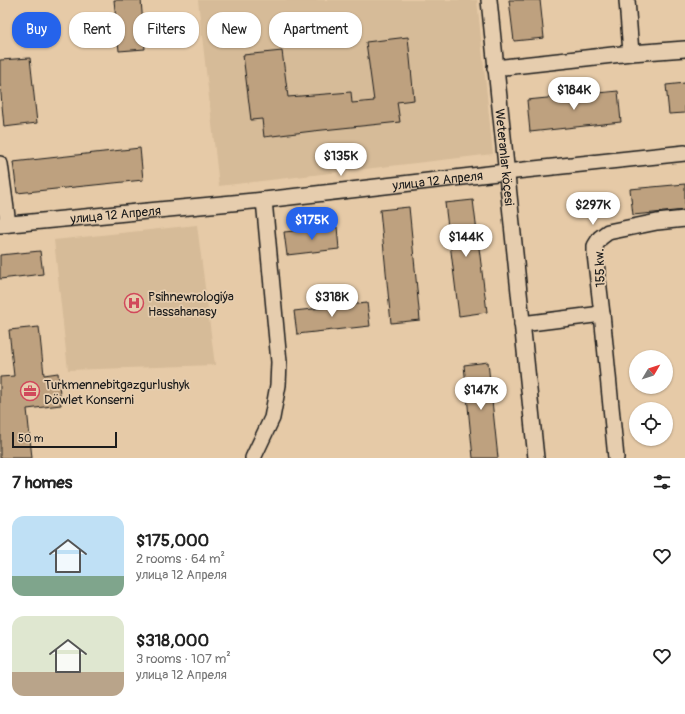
<!DOCTYPE html>
<meta charset="utf-8">
<style>
body{margin:0;font-family:Pangolin,sans-serif;background:#f6f6f6;color:#222;height:100vh;display:flex;flex-direction:column;font-size:15px;white-space:nowrap}
*{box-sizing:border-box;margin:0}
p{font-size:13px;color:#767676}
.icon{flex:none;width:22px;height:22px;fill:none;stroke:currentColor;stroke-width:2;stroke-linecap:round;stroke-linejoin:round}
.map{position:relative;height:458px;overflow:hidden}
.side{display:flex;flex-direction:column;background:#fff;flex:1}
.side>*{flex:none}
.banner{position:absolute;left:12px;top:12px;width:400px;height:36px;display:flex;gap:8px}
.needle{width:26px;rotate:51deg}
.fabs{position:absolute;left:629px;top:350px;display:grid;gap:8px}
.fabs a{display:grid;place-items:center;width:44px;height:44px;border-radius:50%;background:#fff;box-shadow:0 1px 3px #0004;font-size:20px}
.scale{position:absolute;left:12px;bottom:10px;width:105px;box-sizing:border-box;padding-left:4px;border:2px solid #1c1c1c;border-top:0;font-size:11px;line-height:14px;white-space:nowrap;color:#1c1c1c;-webkit-text-stroke:3px #e6cdae;paint-order:stroke}
.price{position:absolute;translate:-50% -34px;padding:0 9px;border-radius:14px;background:#fff;color:#222;font-size:13px;line-height:26px;filter:drop-shadow(0 1px 2px #0008)}
.price::after{content:'';position:absolute;left:50%;top:24px;width:12px;height:9px;margin-left:-6px;background:inherit;clip-path:polygon(0 0,100% 0,50% 100%)}
.price.current{background:#2563eb;color:#fff}
ul{padding:0;list-style:none}
li{display:flex;align-items:center;gap:12px;height:100px;padding:0 12px}
li span{display:grid;place-items:center;flex:none;width:112px;height:80px;border-radius:12px;color:#555}
li>.icon{margin-inline-start:auto}
span .icon{width:48px;height:48px;fill:#fffc;stroke-width:1}
li b{font-size:17px}
h2{display:flex;justify-content:space-between;align-items:center;height:48px;padding:0 12px;font-size:17px}
.tag{padding:0 14px;border-radius:16px;background:#fff;box-shadow:0 1px 3px #0004;font-size:14px;line-height:36px}
.tag.current{background:#2563eb;color:#fff}
.map>svg:first-child{display:block}
</style>
<div class="map">
<svg width="685" height="458" viewBox="0 0 685 458">
<rect width="100%" height="100%" fill="#e6caa7"/>
<filter id="ink" filterUnits="userSpaceOnUse"><feTurbulence type="fractalNoise" baseFrequency=".025" numOctaves="2"/><feDisplacementMap in="SourceGraphic" scale="8" xChannelSelector="R" yChannelSelector="G"/><feConvolveMatrix kernelMatrix="1 2 1 2 8 2 1 2 1" color-interpolation-filters="sRGB"/></filter>
<g filter="url(#ink)">
<g fill="#d6bb98">
<path d="M198,0H477L493,154L219,186Z"/>
<path d="M197,225L215,365L68,370L54,240Z"/>
</g>
<g fill="#bea17f" stroke="#1c1c1c">
<path d="M114,0H141L145,49L119,51Z"/>
<path d="M509,0H540L544,38L514,41Z"/>
<path d="M408,37L414,100L397,102L400,122L313,131L264,137L262,119L251,120L243,55L282,51L288,97L351,92L352,103L374,101L366,42Z"/>
<path d="M30,58L37,123L4,127L0,83V60Z"/>
<path d="M685,83V113L669,114L666,85Z"/>
<path d="M618,91L621,122L530,132L527,100Z"/>
<path d="M140,148L143,180L17,193L13,162Z"/>
<path d="M685,184V210L633,215L630,189Z"/>
<path d="M473,200L487,312L459,316L445,203Z"/>
<path d="M409,207L420,320L391,323L380,210Z"/>
<path d="M337,227L339,249L287,255L284,232Z"/>
<path d="M40,251L43,274L0,279V255Z"/>
<path d="M367,303L370,326L297,334L294,311Z"/>
<path d="M39,327L44,375L58,373L61,405L27,409L32,458H0V377L14,376L9,330Z"/>
<path d="M488,362L498,458H473L464,365Z"/>
</g>
<g fill="none" stroke-linecap="round" stroke-linejoin="round">
<defs>
<g id="minor">
<path id="s1" d="M489,0L536,458"/>
<path d="M627,0L631,53"/>
<path d="M495,68L631,53L685,49"/>
<path d="M0,164L8,224"/>
<path id="s2" d="M0,225L264,200L506,172L685,153"/>
<path d="M602,314L595,254V246L600,238L608,232L657,222L685,219"/>
<path d="M522,324L602,314L616,458"/>
<path d="M253,458L272,418L278,385L279,362L264,200"/>
</g>
</defs>
<use href="#minor" stroke="#1c1c1c" stroke-width="18"/>
<use href="#minor" stroke="#e6cdae" stroke-width="15"/>
</g>
</g>
<defs>
<symbol id="hospital-ring" viewBox="-11 -11 22 22"><circle r="9.5" fill="#e6cdae" stroke="#d1495b" stroke-width="1.5"/><path d="M-5-5h3v3.5h4V-5h3V5h-3V1.5h-4V5h-3Z" fill="#d1495b"/></symbol>
<symbol id="office-ring" viewBox="-11 -11 22 22"><circle r="9.5" fill="#e6cdae" stroke="#d1495b" stroke-width="1.5"/><path d="M-6-3h4V-5.5h4V-3h4V5H-6ZM-1-4.5V-3h2v-1.5ZM-6 0V1H6V0Z" fill="#d1495b"/></symbol>
</defs>
<g fill-rule="evenodd">
<use href="#hospital-ring" x="123" y="292" width="22" height="22"/>
<use href="#office-ring" x="19" y="380" width="22" height="22"/>
</g>
<g text-anchor="middle" stroke-width="3.5" stroke-linejoin="round" paint-order="stroke">
<g font-size="13" fill="#1c1c1c" stroke="#e6cdae">
<text dy="5" stroke="none"><textPath href="#s1" startOffset="158">Weteranlar köçesi</textPath></text>
<text dy="5" stroke="none"><textPath href="#s2" startOffset="440">улица 12 Апреля</textPath></text>
<text dy="5" stroke="none"><textPath href="#s2" startOffset="116">улица 12 Апреля</textPath></text>
<text transform="translate(599 268) rotate(-92)" y="5">155 kw.</text>
</g>
<g font-size="13" fill="#1c1c1c" stroke="#e6cdae" text-anchor="start">
<text x="148" y="301">Psihnewrologiýa<tspan x="148" dy="15">Hassahanasy</tspan></text>
<text x="44" y="389">Turkmennebitgazgurlushyk<tspan x="44" dy="15">Döwlet Konserni</tspan></text>
</g>
</g>
</svg>
<div class="fabs">
<a><svg class="needle" viewBox="-14 -14 28 28"><path d="M0-13l5 13h-10z" fill="#e53935"/><path d="M0 13l5-13h-10z" fill="#767676"/></svg></a>
<a><svg class="icon" aria-label="locate" viewBox="0 0 24 24"><circle cx="12" cy="12" r="6"/><path d="M12 2v4M12 18v4M2 12h4M18 12h4"/></svg></a>
</div>
<div class="scale">50 m</div>
<b class="price" style="left:574px;top:111px">$184K</b>
<b class="price" style="left:341px;top:177px">$135K</b>
<b class="price" style="left:593px;top:226px">$297K</b>
<b class="price current" style="left:312px;top:241px">$175K</b>
<b class="price" style="left:466px;top:258px">$144K</b>
<b class="price" style="left:332px;top:318px">$318K</b>
<b class="price" style="left:481px;top:411px">$147K</b>
<div class="banner">
<a class="tag current">Buy</a>
<a class="tag">Rent</a>
<a class="tag">Filters</a>
<a class="tag">New</a>
<a class="tag">Apartment</a>
</div>
</div>
<section class="side">
<h2>7 homes<svg class="icon" aria-label="filters" viewBox="0 0 24 24"><path d="M4 7h16M4 17h16"/><circle cx="9" cy="7" r="2"/><circle cx="15" cy="17" r="2"/></svg></h2>
<ul>
<li><span style="background:linear-gradient(#bfe0f5 75%,#7fa58c 0)"><svg class="icon" aria-label="home" viewBox="0 0 24 24"><path d="M3 11l9-7 9 7M6 9v11h12V9"/></svg></span><div><b>$175,000</b><p>2 rooms · 64 m²</p><p>улица 12 Апреля</p></div><svg class="icon" aria-label="heart" viewBox="0 0 24 24"><path d="M12 20l-8-8c-3-5 5-10 8-4 3-6 11-1 8 4z"/></svg></li>
<li><span style="background:linear-gradient(#dfe7d0 70%,#b9a48a 0)"><svg class="icon" aria-label="home" viewBox="0 0 24 24"><path d="M3 11l9-7 9 7M6 9v11h12V9"/></svg></span><div><b>$318,000</b><p>3 rooms · 107 m²</p><p>улица 12 Апреля</p></div><svg class="icon" aria-label="heart" viewBox="0 0 24 24"><path d="M12 20l-8-8c-3-5 5-10 8-4 3-6 11-1 8 4z"/></svg></li>
</ul>
</section>
